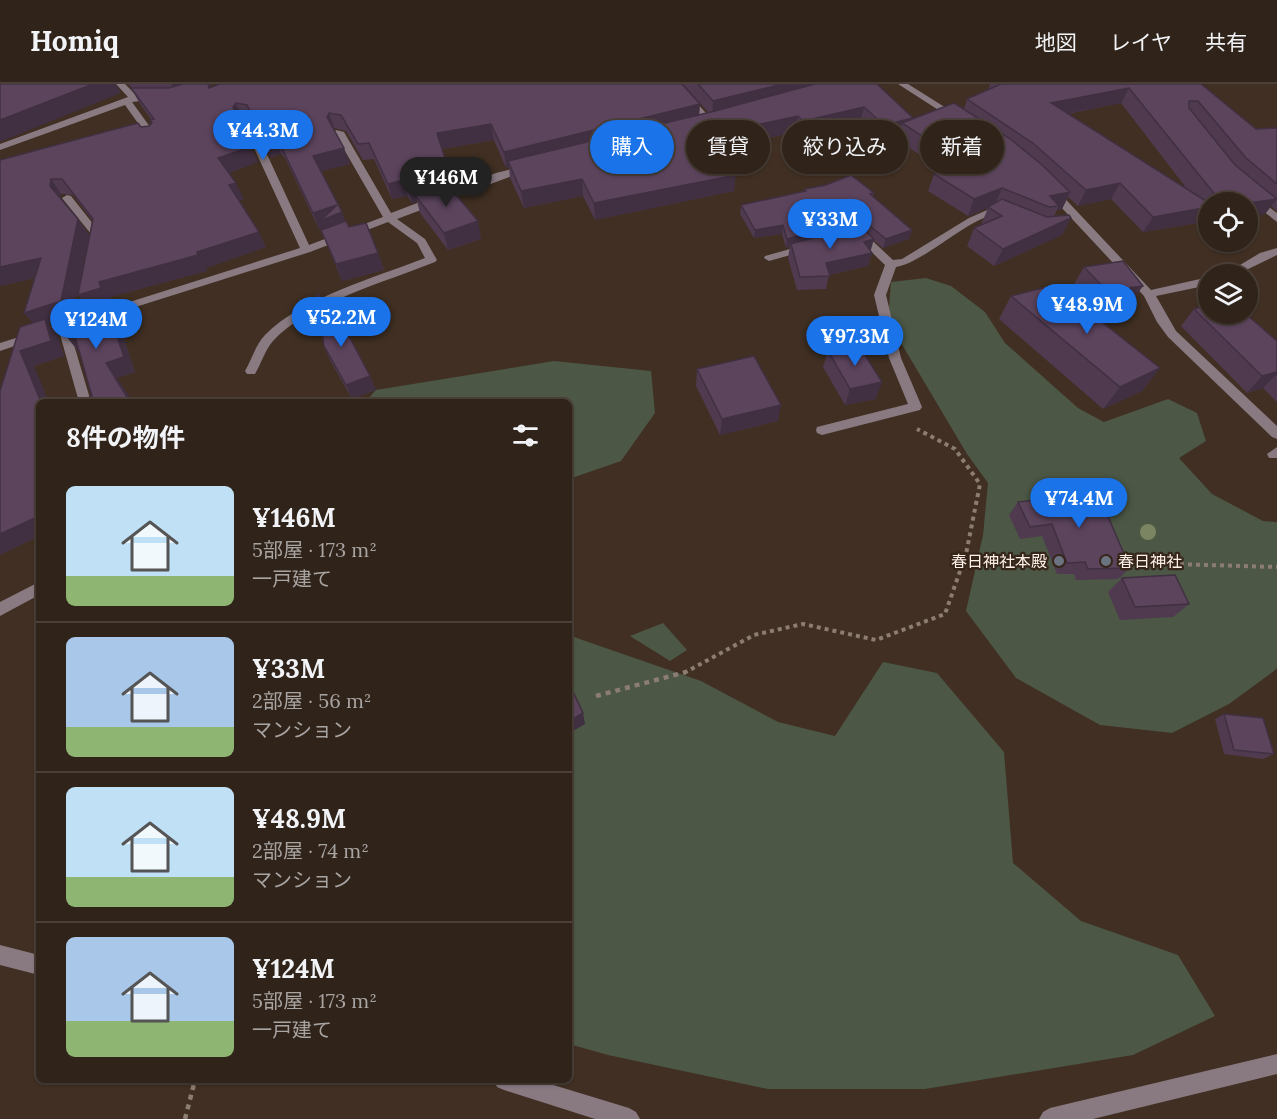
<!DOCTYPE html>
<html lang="ja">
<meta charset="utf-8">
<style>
body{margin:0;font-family:Lora,"Noto Sans JP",serif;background:#3c2f27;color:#f1f3f6;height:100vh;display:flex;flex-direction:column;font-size:22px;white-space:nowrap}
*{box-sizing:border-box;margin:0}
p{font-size:20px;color:#a8a4a2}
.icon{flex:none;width:33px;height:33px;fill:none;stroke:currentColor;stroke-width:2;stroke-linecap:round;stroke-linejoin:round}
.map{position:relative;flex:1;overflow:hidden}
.details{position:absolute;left:36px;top:315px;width:536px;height:684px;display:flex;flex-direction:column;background:#30231a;border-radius:9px;box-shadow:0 2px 4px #0004,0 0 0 2px #4b4039}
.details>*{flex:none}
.top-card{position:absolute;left:590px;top:36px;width:570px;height:54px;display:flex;gap:12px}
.controls{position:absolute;left:1198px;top:108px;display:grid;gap:12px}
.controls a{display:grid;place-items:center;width:60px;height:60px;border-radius:50%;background:#30231a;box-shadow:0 2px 4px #0004,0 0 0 2px #4b4039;font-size:30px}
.price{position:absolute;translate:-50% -51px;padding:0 14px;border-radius:21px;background:#1a73e8;color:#fff;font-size:20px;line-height:39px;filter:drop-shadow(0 2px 3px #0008)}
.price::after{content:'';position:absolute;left:50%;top:36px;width:18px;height:14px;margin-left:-9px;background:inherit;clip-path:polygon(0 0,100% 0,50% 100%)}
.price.current{background:#222;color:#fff}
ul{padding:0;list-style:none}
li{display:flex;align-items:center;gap:18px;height:150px;padding:0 30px}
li+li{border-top:2px solid #4b4039}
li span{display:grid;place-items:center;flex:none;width:168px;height:120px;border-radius:9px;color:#555}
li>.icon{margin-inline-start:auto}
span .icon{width:72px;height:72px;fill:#fffc;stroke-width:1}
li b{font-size:26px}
h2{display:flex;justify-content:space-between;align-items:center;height:72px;padding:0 30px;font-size:26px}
.pill{padding:0 21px;border-radius:27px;background:#30231a;box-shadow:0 2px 4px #0004,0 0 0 2px #4b4039;font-size:21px;line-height:54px}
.pill.current{background:#1a73e8;color:#fff}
header{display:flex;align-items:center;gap:36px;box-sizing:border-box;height:84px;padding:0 30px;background:#30231a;border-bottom:2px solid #4b4039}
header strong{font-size:28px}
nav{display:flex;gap:33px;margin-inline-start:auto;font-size:21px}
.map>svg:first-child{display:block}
</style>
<header>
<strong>Homiq</strong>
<nav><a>地図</a><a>レイヤ</a><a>共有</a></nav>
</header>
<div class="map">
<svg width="1277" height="1035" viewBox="0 0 1277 1035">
<rect width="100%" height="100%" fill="#402f22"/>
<g fill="#4c5745">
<path d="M926,194L951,202L985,228L1005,259L1078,324L1104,338L1168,315L1197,329L1206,357L1179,374L1212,410L1263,437L1277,438V584L1274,587L1229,620L1172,649L1100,641L1016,594L966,527L983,451L988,399L967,370L888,237L891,198Z"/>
<path d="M554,277L651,287L655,329L621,377L569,395L568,318H365L376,306Z"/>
<path d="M663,539L687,566L670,577L630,552Z"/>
<path d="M568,551L701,597L778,638L835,652L883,578L937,589L1004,668L1013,779L1081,837L1178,871L1215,932L1133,971L925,1005H768L608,971L569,960Z"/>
</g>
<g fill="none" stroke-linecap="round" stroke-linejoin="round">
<g stroke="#8c7d72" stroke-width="4" stroke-dasharray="4 4" stroke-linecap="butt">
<path d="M1172,480L1277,483"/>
<path d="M684,589L754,551L803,540L876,556L945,530L966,470L980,400L955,365L917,345"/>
</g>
<g stroke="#8c7d72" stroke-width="4.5" stroke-dasharray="5 5" stroke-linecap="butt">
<path d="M596,612L686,588"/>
<path d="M185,1035L195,996"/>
</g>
<g fill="#897a82" fill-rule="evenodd">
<path d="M116,0H125L136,11H159V15L132,18L158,54L156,56H150L125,21L0,66V60L128,13Z"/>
<path d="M671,0H680L713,37V41H707Z"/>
<path d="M898,0H908L962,34L954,36Z"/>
<path d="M247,35L252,38L309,161L383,133L334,48L336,46L344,48L391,129L496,89L528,81L533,84L397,135L425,155L437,176L435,178C388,197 306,220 273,257C265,266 261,280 255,290H247L245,287C252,275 256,260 265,251C301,214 377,193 425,174L417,159L388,138L310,168L69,244L91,318H79L59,247L0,267V259L300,164L242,38Z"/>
<path d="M1046,103H1054L1151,206L1209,193V201L1156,212L1176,247L1277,342V355L1272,353L1168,253L1157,238L1144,212L1046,107Z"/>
<path d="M1252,110L1277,129V138L1248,115V111Z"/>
<path d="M67,111L71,112L101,150L98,164H90L89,162L91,150L62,114Z"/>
<path d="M994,123L1008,128L1003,131C977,125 927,178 896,183L886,211L901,274L922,323L920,326L822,351L817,349L816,346L817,343L908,320L889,274L874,211L885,181L853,150V146H861L893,176L902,175L969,134Z"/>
<path d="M808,160L812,161V165L769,177L764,174L765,172Z"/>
<path d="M1277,164V171L1238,190H1225L1260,169Z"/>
<path d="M1277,363V374H1269L1267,370Z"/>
<path d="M39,498V511L0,532V518Z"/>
<path d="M0,861L39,871V891L0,881Z"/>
<path d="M1277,970V990L1093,1035H1039L1043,1028L1050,1024Z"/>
<path d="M494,996H537L629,1024L636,1028L640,1035H595L504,1006L497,1003Z"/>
</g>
</g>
<circle fill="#7b8562" cx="1148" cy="448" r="8"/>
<g fill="#4f3a50" fill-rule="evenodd">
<path d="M128,0H212L210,1L211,3L699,31L708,28L683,0H877L912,35L964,25L967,15L988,6L990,0H1201L1256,45L1277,44V127L1271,122L1265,130L1248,118H1209V133L1208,132L1204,138L1143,148L1111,115L1078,122L1068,113L1062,125L1057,126L1054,132L1071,134L1062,151L994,182L967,162L974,144L981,141L988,124L968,132L928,107L934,90L942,86L898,56V53L880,57L860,39L800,53L795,48L742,60L741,69L724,73L734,107L595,136L583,112L524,124L510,94L509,83L506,84L494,56L442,65L451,97L457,112L478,137L481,155L448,166L420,129L417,117L412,119L407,112L392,115L374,75L363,76L346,47L334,44V46L350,80L321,87L342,128L345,137L349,143L378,169L384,186L342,197L321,146L323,145V144L319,145L285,74L281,70L271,74L254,37L242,34L240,39L258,78L229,89L244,115L239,116L266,163L206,184L207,187L110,213L112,220L109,221L116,231L135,288L117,294L92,312L79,266L78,267L61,236L49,240L57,250L64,272L34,282L39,452L0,471V307L32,239L35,194L0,202V76L141,43L149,42L152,39L151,35L140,20L131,4H133ZM1121,19L1187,105L1068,30ZM61,110L73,111L92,136L86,222L74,226L89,151L78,135L61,115Z"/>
<path d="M805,105L874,109L873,112L912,146L909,155L883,164L873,156L870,166L872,169L868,182L829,191L826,205L797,206L788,174L790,162L786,164L782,150L754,154L740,130L741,121L804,108Z"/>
<path d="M1084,183L1131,219L1096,224L1074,200Z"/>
<path d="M1011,212L1160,284L1142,307L1103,325L999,235Z"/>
<path d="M1194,225L1277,257V318L1263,304L1247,309L1181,242Z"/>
<path d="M324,262L376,306L352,315L330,276Z"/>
<path d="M828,267L876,315L845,321L823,283Z"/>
<path d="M697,285L778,337L720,351L696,302Z"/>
<path d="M1018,418L1130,484L1118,495L1076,496L1074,490H1057L1042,452L1020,455L1009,431Z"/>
<path d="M1122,494L1189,520L1173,533L1120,536L1108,508Z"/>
<path d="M1224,630L1274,670L1263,675L1224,670L1215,635Z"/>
</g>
<g fill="#403041">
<path d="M93,0H116L121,9L0,58V36Z"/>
<path d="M171,0H212L210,1L214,9H176Z"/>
<path d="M783,0H844L712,32L713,17Z"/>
<path d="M1129,4L1121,19L1044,34L1051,19Z"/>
<path d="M236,19L242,34L240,39L233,23Z"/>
<path d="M700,20L699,36L508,77L509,83L506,84L504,68Z"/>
<path d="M864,23L860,39L800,53L803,37Z"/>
<path d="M329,29L334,44L332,49L327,33Z"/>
<path d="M798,32L795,48L742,60L741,69L714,75L715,59L737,45Z"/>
<path d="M913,34L910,44L902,39L898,53L880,57L884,41Z"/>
<path d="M491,40L494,56L441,65L437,49Z"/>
<path d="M275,54L281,70L271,74L264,58Z"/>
<path d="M251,63L258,78L226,90L218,74Z"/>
<path d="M344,64L350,80L319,88L313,72Z"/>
<path d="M449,87L453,103L415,111L417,117L412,119L408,103Z"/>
<path d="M736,91L734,107L595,136L594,119Z"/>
<path d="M51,95L61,110V117L50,102Z"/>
<path d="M582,95L583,112L524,124L521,107Z"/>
<path d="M403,96L407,112L392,115L388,100Z"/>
<path d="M236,99L244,115L237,117L229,101Z"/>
<path d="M1120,99L1111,115L1078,122L1086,106Z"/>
<path d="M1002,104L995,121L968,132L974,115Z"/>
<path d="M1070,108L1062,125L1057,126L1059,122L1050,112Z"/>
<path d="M1277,115L1265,130L1248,133V119Z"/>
<path d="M337,121L342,128L347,144L326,152L323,144L319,145L313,129Z"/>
<path d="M1209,123V130L1204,138L1143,148L1153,133Z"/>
<path d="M860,134L857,143L791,160L790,162L786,164L787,155Z"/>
<path d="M1071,134L1062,151L994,182L1003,165Z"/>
<path d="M78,135L89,151L73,232L49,240L57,250L64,272L34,282L49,318H41L20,267L37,244L24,229Z"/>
<path d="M478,137L481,155L448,166L444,149Z"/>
<path d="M783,141L782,150L754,154L755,146Z"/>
<path d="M912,146L909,155L883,164L886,155Z"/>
<path d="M259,148L266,163L206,184L207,187L110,213L112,220L109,221L116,231L135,288L117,294L133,318H130L106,279L90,227L78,211L99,198L197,168Z"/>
<path d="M874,155L870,169H872L868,182L823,192L826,179L864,158Z"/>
<path d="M378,169L384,186L342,197L336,180Z"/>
<path d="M41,174L53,190L0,202V183Z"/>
<path d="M1143,202L1131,219L1096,224L1107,207Z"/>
<path d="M74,249L86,264L78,267L66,252Z"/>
<path d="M1160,284L1142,307L1103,325L1120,303Z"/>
<path d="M1277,288V290L1263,304L1247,309L1262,292Z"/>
<path d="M370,292L376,306L352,315L346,301Z"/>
<path d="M882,298L876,315L845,321L850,305Z"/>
<path d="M781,321L778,337L720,351L722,335Z"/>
<path d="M39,432V452L0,471V450Z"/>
<path d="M583,629L585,640L568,650V638Z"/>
</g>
<g fill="#5c445d" stroke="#403041" stroke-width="1.5">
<path d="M0,0H93L0,36Z"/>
<path d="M183,0H208L209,4L220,0H682L700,20L504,68L491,40L437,49L449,87L408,103L403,96L388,100L369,59L358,60L341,31L329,29L327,33L344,64L313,72L342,128L320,137L337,121L313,129L279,58L275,54L264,58L247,21L236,19L233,23L251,63L218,74L236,99L229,101L259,148L197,168L198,171L99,198L101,204L78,211L93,135L62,95H51L50,102L78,135L61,217L24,229L41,174L0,183V76L138,39L141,43L149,42L152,39L150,36L154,35L131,4H169Z"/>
<path d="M698,0H783L713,17Z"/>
<path d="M815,0H877L913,34L884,41L864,23L803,37L798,32L737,45L743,52L715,59L736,91L594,119L582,95L521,107L508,77L715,27Z"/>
<path d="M1001,0H1201L1256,45L1277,44V100L1246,74L1198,17H1189V24L1235,81L1277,115L1248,119L1221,118L1129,4L1051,19L1209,119V123L1153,133L1120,99L1086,106L1034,60L967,15Z"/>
<path d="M954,19L1009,54L1041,80L1070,108L1050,112L1059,122L1049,123L1002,104L974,115L934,90L960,77L902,39Z"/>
<path d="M851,91L874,109L870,110L912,146L886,155L860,134L787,155L783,141L755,146L741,121L806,107L805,105L826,101Z"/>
<path d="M452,97L457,112L478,137L444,149L415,111Z"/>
<path d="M1002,115L1047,133L1069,131L1071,134L1003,165L974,144L1002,132L988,123Z"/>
<path d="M346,137L349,143L366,139L378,169L336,180L321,146Z"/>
<path d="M859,141L874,155L864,158L872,169L826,179L830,192L800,193L791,160Z"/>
<path d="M1123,177L1143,202L1107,207L1084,183Z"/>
<path d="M1055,201L1160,284L1120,303L1011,212Z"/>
<path d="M317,209L351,256L370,292L346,301L324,262Z"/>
<path d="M105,216L124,273L106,279L130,318H80L92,312L74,249L66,252L59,230Z"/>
<path d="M1209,221V230H1246L1277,257V288L1262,292L1194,225Z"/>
<path d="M45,235L51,257L20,267L41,318H39V432L0,450V307L20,243Z"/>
<path d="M858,260L882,298L850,305L828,267Z"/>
<path d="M754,272L781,321L722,335L697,285Z"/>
<path d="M1094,409L1104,423L1130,484L1088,485L1085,478L1067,479L1052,440L1030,443L1018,418Z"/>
<path d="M1175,491L1189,520L1135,523L1122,494Z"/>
<path d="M568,597L583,629L568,638Z"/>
<path d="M1224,630L1263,634L1274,670L1234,666Z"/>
</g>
<g fill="#6b7280" stroke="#362519" stroke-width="2">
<circle cx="1059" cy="477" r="6"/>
<circle cx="1106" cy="477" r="6"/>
</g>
<g text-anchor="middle" stroke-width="4.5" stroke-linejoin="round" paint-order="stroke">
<g font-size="16" fill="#fbefe7" stroke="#362519" text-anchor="end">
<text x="1047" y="483">春日神社本殿</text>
<text x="1118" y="483" text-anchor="start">春日神社</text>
</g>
</g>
</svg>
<div class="controls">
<a><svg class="icon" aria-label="locate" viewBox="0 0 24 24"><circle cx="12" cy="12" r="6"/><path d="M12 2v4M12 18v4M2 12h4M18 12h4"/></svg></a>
<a><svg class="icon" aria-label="layers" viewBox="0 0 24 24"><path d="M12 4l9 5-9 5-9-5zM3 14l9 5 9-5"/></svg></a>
</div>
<b class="price" style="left:263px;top:77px">¥44.3M</b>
<b class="price current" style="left:446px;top:124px">¥146M</b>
<b class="price" style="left:830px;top:166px">¥33M</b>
<b class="price" style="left:1087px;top:251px">¥48.9M</b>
<b class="price" style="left:341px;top:264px">¥52.2M</b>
<b class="price" style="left:96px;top:266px">¥124M</b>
<b class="price" style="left:855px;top:283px">¥97.3M</b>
<b class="price" style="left:1079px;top:445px">¥74.4M</b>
<div class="top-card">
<a class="pill current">購入</a>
<a class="pill">賃貸</a>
<a class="pill">絞り込み</a>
<a class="pill">新着</a>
</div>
<section class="details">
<h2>8件の物件<svg class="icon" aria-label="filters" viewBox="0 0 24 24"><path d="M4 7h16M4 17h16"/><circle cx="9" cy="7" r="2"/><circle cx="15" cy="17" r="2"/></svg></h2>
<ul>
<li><span style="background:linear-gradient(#bfe0f5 75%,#8fb573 0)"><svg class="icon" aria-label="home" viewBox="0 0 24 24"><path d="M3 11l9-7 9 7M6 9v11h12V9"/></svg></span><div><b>¥146M</b><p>5部屋 · 173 m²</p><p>一戸建て</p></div></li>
<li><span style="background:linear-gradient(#a9c7e8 75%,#8fb573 0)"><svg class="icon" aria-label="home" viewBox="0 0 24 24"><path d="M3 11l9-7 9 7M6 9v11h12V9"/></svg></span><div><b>¥33M</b><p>2部屋 · 56 m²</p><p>マンション</p></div></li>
<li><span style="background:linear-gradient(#bfe0f5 75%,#8fb573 0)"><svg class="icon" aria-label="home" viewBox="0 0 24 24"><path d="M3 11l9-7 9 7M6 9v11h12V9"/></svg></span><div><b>¥48.9M</b><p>2部屋 · 74 m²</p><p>マンション</p></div></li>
<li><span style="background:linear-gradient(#a9c7e8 70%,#8fb573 0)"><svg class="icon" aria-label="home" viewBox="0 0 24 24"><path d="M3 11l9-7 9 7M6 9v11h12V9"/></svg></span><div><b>¥124M</b><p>5部屋 · 173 m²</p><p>一戸建て</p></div></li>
</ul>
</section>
</div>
